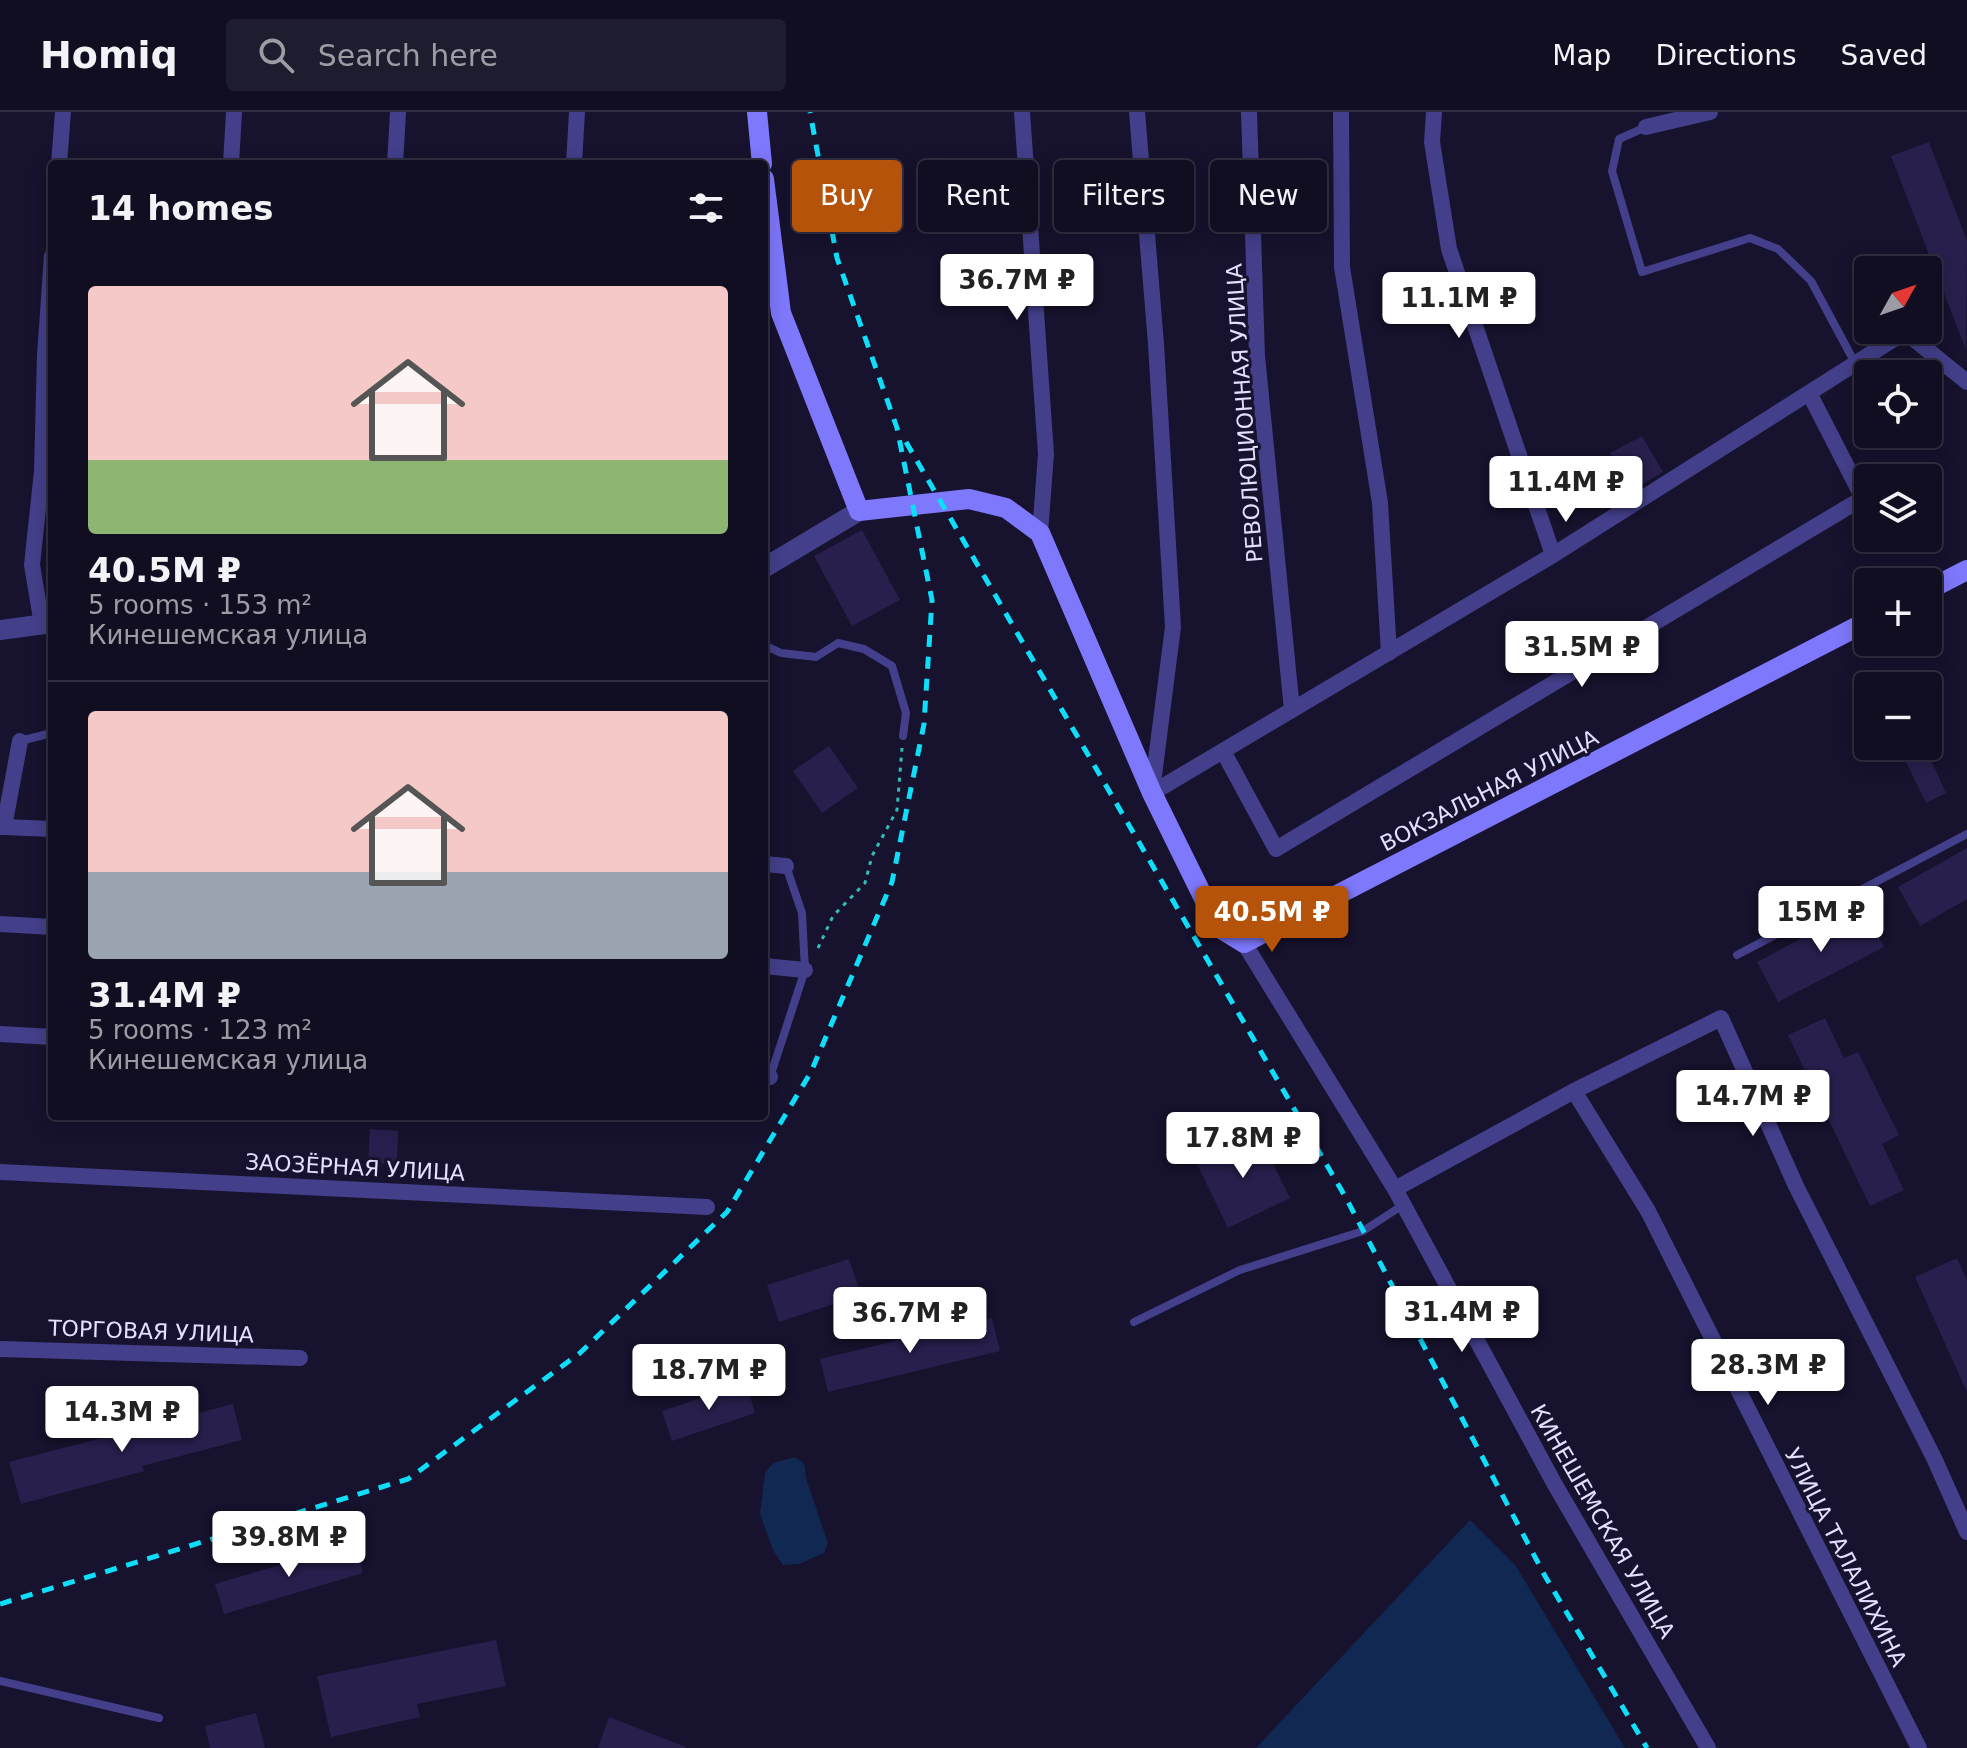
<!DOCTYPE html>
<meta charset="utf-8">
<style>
body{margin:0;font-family:"DejaVu Sans",sans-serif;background:#1e1c2f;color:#f1f3f6;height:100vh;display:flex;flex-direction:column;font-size:30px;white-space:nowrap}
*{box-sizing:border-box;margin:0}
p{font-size:26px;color:#9c9ca5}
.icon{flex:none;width:44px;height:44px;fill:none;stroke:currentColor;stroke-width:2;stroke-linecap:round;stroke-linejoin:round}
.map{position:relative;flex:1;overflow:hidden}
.sheet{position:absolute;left:48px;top:48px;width:720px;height:960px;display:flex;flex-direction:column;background:#110e22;border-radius:8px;box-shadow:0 4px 20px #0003,0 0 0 2px #302e40}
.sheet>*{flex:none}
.guide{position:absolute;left:792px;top:48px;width:760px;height:72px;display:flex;gap:16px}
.needle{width:52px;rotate:50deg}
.controls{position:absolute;left:1854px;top:144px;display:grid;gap:16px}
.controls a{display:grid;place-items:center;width:88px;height:88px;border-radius:8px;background:#110e22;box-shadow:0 4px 20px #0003,0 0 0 2px #302e40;font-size:40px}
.price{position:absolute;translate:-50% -68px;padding:0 18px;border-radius:8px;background:#fff;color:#222;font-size:26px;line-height:52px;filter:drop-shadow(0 2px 4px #0008)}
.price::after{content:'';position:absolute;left:50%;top:48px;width:24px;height:18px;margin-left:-12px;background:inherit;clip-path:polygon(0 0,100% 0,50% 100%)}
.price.on{background:#b45309;color:#fff}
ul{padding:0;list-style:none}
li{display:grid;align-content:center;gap:16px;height:424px;padding:0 40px}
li+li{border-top:2px solid #302e40}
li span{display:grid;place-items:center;height:248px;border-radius:8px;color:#555}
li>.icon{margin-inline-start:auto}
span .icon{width:144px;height:144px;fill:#fffc;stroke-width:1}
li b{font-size:34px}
h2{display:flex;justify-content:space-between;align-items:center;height:96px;padding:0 40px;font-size:34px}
.tag{padding:0 28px;border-radius:8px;background:#110e22;box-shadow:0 4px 20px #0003,0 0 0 2px #302e40;font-size:28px;line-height:72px}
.tag.on{background:#b45309;color:#fff}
header{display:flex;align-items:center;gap:48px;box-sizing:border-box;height:112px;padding:0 40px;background:#110e22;border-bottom:2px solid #302e40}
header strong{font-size:38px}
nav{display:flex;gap:44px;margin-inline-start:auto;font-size:28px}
.search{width:560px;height:72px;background:#1e1c2f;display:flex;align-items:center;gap:20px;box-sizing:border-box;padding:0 28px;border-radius:8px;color:#9c9ca5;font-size:30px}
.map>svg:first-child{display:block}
</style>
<header>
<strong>Homiq</strong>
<div class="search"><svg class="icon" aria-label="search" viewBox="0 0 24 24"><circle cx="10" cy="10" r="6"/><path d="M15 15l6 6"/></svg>Search here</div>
<nav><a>Map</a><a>Directions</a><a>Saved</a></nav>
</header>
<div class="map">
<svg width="1967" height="1636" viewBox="0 0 1967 1636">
<rect width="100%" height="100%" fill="#17122d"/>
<g fill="#112852">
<path d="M795,1345L804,1351L806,1366L828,1431L824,1441L799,1452L783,1453L773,1438L760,1402L765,1361L773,1351Z"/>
<path d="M1470,1408L1516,1454L1625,1636H1256Z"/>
</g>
<g fill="#291f4d">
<path d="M1929,30L1967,129L1966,238L1891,44Z"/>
<path d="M1642,324L1663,360L1631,379L1610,341Z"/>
<path d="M862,418L900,488L852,514L814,444Z"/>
<path d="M829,634L858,676L822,701L793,659Z"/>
<path d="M1927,639L1946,681L1926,691L1906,650Z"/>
<path d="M1967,736V787L1920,814L1898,775Z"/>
<path d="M1862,794L1884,835L1778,890L1757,850Z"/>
<path d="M1825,906L1844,946L1858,940L1899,1023L1882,1032L1904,1078L1870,1094L1788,923Z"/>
<path d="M370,1017L398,1019L397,1052L368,1051Z"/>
<path d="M1257,1020L1290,1086L1228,1116L1196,1050Z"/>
<path d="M1957,1146L1967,1169V1280L1915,1165Z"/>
<path d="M849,1147L861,1183L779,1210L767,1173Z"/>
<path d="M992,1206L1000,1239L828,1280L820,1247Z"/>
<path d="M746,1271L755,1301L672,1329L662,1299Z"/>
<path d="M233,1292L242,1328L142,1354L144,1359L21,1392L9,1350Z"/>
<path d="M355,1431L363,1461L224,1502L215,1472Z"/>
<path d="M496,1528L506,1574L417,1592L420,1605L331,1625L317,1564Z"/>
<path d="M256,1601L265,1636H210L205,1614Z"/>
<path d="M609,1605L686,1635L685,1636H598Z"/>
</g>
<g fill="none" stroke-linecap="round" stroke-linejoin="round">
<path stroke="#34bdb8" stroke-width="3" stroke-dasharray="4 6" stroke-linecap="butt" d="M818,836L833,804L865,771L872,744L897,698L902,636"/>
<g stroke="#433f8a" stroke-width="8">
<path d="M1646,15L1619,27L1612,59L1642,160L1750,126L1778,137L1811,169L1855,251"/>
<path d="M764,533L781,541L816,545L838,531L864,537L892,554L906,601L903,624"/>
<path d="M20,629L52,621"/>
<path d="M1737,843L1967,722"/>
<path d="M770,965L805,858L802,801L786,754"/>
<path d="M1134,1210L1240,1158L1363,1119L1403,1093"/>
<path d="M0,1569L159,1606"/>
</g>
<g stroke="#433f8a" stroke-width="16">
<path d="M1022,0L1046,342L1040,421"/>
<path d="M1137,0L1156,232L1173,515L1152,679"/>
<path d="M1249,0L1257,244L1292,598"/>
<path d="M1341,0L1342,155L1380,391L1389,541"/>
<path d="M1434,0L1432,30L1449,137L1553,443"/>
<path d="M1646,15L1710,0"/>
<path d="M59,52L63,0"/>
<path d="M231,52L234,0"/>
<path d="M395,52L398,0"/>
<path d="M574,52L577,0"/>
<path d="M42,513L32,453L42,359L45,243L52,144"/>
<path d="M1223,639L1276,737L1863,386L1809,281"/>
<path d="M1152,681L1553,443L1905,220L1967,270"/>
<path d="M0,715H4L20,629"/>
<path d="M4,715L52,717"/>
<path d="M764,752L786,754"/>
<path d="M0,812L52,815"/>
<path d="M1244,831L1395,1077L1554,1371L1708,1636"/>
<path d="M764,854L805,858"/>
<path d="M0,922L52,925"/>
<path d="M764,964L770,965"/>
<path d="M1574,979L1648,1099L1919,1636"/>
<path d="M0,1060L707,1095"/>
<path d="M1395,1077L1574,979L1721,906L1796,1074L1934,1346L1967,1420"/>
<path d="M0,1237L300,1246"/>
</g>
<g stroke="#433f8a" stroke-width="20">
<path d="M764,456L859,399"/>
<path d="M0,518L52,511"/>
</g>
<g stroke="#7e78fc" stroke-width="20">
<path d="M757,0L762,52"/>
<path d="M764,67L781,201L859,399L969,387L1006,396L1040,421L1152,681L1218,815L1244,831L1868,509"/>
<path d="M1928,478L1967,458"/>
</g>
<g stroke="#0fdefa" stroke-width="5" stroke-dasharray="12 10" stroke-linecap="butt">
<path d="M906,330L1346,1086L1545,1464L1647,1636"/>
<path d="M0,1492L408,1367L580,1241L727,1100L811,960L892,770L924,612L932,488L897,316L837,146L810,0"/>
</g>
</g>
<g text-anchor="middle" stroke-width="6" stroke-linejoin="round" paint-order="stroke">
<g font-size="22" fill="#e3dffe" stroke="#17122d">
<text transform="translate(1244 301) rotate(-94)" y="8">РЕВОЛЮЦИОННАЯ УЛИЦА</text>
<text transform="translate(1489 678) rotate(-27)" y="8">ВОКЗАЛЬНАЯ УЛИЦА</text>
<text transform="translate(355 1055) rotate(3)" y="8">ЗАОЗЁРНАЯ УЛИЦА</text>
<text transform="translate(151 1219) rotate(2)" y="8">ТОРГОВАЯ УЛИЦА</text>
<text transform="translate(1603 1409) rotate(60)" y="8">КИНЕШЕМСКАЯ УЛИЦА</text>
<text transform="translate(1846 1445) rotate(63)" y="8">УЛИЦА ТАЛАЛИХИНА</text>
</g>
</g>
</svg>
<div class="controls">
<a><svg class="needle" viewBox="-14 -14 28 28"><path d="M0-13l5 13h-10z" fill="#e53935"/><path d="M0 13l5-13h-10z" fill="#9c9ca5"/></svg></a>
<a><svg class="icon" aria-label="locate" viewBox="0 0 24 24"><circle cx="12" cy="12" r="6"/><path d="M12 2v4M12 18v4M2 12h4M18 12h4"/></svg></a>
<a><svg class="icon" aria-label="layers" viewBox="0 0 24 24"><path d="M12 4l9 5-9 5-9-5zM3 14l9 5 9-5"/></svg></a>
<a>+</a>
<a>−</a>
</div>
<b class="price" style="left:1017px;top:210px">36.7M ₽</b>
<b class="price" style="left:1459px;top:228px">11.1M ₽</b>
<b class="price" style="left:1566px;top:412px">11.4M ₽</b>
<b class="price" style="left:1582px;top:577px">31.5M ₽</b>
<b class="price on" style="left:1272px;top:842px">40.5M ₽</b>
<b class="price" style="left:1821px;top:842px">15M ₽</b>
<b class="price" style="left:1753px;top:1026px">14.7M ₽</b>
<b class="price" style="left:1243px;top:1068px">17.8M ₽</b>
<b class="price" style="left:1462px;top:1242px">31.4M ₽</b>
<b class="price" style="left:910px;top:1243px">36.7M ₽</b>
<b class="price" style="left:1768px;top:1295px">28.3M ₽</b>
<b class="price" style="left:709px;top:1300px">18.7M ₽</b>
<b class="price" style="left:122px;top:1342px">14.3M ₽</b>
<b class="price" style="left:289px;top:1467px">39.8M ₽</b>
<div class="guide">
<a class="tag on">Buy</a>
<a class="tag">Rent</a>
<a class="tag">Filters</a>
<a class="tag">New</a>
</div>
<section class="sheet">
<h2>14 homes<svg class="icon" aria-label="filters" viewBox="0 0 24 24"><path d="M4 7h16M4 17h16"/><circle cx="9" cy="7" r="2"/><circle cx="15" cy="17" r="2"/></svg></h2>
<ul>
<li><span style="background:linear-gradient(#f6c9c9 70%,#8fb573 0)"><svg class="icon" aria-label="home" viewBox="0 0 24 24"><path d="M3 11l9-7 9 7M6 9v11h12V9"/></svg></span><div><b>40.5M ₽</b><p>5 rooms · 153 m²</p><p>Кинешемская улица</p></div></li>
<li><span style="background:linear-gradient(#f6c9c9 65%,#9aa5b1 0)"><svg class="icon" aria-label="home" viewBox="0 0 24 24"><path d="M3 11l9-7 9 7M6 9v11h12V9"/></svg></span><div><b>31.4M ₽</b><p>5 rooms · 123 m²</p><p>Кинешемская улица</p></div></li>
</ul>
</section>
</div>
